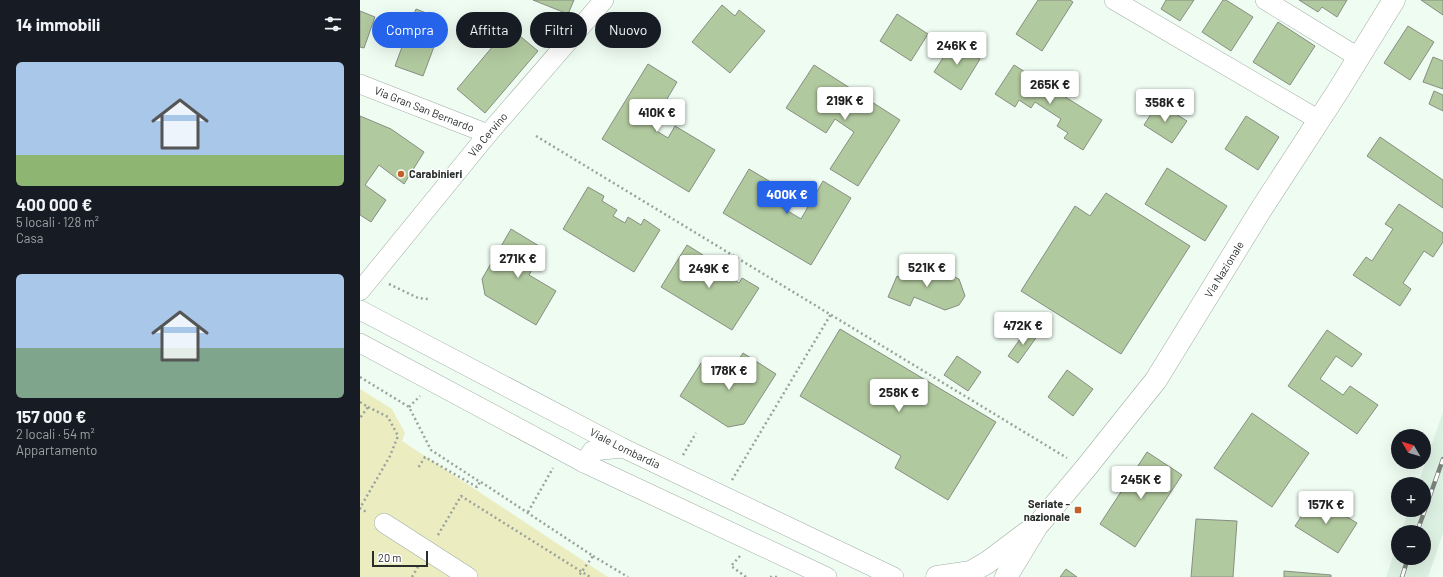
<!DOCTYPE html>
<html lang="it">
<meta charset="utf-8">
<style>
body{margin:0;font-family:Barlow,sans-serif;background:#242831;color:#f1f3f6;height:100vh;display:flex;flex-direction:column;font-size:15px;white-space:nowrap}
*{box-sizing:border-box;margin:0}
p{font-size:13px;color:#9ea1a6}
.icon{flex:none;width:22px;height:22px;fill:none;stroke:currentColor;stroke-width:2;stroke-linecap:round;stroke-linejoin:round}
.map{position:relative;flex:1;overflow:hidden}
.drawer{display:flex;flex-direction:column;background:#171b24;width:360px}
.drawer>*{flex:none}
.guide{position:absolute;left:12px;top:12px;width:380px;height:36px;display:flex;gap:8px}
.needle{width:26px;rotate:308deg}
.fabs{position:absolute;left:1031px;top:429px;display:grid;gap:8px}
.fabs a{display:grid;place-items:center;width:40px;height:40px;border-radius:50%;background:#171b24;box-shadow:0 4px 16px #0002;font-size:20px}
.scale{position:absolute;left:12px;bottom:10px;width:56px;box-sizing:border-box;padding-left:4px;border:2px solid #292e2a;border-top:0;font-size:11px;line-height:14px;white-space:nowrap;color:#292e2a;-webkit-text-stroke:3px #fff;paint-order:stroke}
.price{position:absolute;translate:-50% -34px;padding:0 9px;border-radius:4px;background:#fff;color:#222;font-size:13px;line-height:26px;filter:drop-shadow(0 1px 2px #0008)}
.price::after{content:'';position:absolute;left:50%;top:24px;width:12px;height:9px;margin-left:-6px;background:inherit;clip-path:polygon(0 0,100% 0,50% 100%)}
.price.active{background:#2563eb;color:#fff}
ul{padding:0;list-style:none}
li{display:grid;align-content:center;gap:8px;height:212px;padding:0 16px}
li span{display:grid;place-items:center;height:124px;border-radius:6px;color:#555}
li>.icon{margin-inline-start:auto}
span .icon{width:72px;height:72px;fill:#fffc;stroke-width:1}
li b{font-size:17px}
h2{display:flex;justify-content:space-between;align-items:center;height:48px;padding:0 16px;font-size:17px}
.chip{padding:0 14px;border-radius:18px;background:#171b24;box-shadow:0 4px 16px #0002;font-size:14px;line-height:36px}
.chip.active{background:#2563eb;color:#fff}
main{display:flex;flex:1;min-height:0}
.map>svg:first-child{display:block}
</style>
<main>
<section class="drawer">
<h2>14 immobili<svg class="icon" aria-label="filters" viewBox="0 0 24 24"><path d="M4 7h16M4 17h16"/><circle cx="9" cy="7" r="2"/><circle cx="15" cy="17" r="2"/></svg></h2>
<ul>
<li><span style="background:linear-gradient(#a9c7e8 75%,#8fb573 0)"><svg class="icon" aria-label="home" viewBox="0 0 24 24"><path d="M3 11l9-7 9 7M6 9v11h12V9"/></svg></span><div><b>400 000 €</b><p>5 locali · 128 m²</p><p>Casa</p></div></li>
<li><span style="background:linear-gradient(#a9c7e8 60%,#7fa58c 0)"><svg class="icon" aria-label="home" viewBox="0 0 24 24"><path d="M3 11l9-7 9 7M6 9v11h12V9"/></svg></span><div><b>157 000 €</b><p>2 locali · 54 m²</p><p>Appartamento</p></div></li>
</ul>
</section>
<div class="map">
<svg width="1083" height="577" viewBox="0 0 1083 577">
<rect width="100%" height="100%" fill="#effcf2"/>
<path fill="#ddf1e2" d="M1083,412V533L1068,577H1026L1038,542V558H1064V532H1041L1049,510H1064V484H1058Z"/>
<path fill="#ebedc0" d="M0,389L32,409L45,433L42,441L248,577H0Z"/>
<g fill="#b1c99f" stroke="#878e82">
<path d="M173,0H214L208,14Z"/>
<path d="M678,0H710L713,2L682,51L656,34Z"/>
<path d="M806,0H834L820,21L801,9Z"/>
<path d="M863,0H866L893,17L871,51L842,32Z"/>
<path d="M939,0H987L977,17L962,7L958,12Z"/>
<path d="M1061,0H1083V15Z"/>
<path d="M362,5L375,16L379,10L405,31L370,73L332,42Z"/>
<path d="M56,9L84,20L63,76L35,66Z"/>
<path d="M0,11L15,17L4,48L0,47Z"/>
<path d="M537,14L568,34L551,61L520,41Z"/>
<path d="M918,22L955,46L930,85L893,62Z"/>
<path d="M1048,26L1074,42L1050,80L1024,63Z"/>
<path d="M149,27L178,51L125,113L97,89Z"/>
<path d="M593,42L620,59L601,90L574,72Z"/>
<path d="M1073,57L1083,61V89L1063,82Z"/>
<path d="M288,64L317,82L304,104L309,107L295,130L308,138L315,126L355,150L329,192L242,139Z"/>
<path d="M454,65L540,120L498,186L470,169L494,132L475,119L466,133L426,108Z"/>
<path d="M654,65L742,120L723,150L704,138L708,133L697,126L701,119L675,102L671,108L659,100L655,107L635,94Z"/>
<path d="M1074,91L1083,95V111L1069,104Z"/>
<path d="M798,103L827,121L812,143L784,125Z"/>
<path d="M0,116L31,129L64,152L44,184L19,165L5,185L26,200L11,222L0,215Z"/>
<path d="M886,116L919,137L898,170L865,149Z"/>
<path d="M1020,137L1083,180V208L1007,156Z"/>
<path d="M807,168L867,206L845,241L785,204Z"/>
<path d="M389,169L429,193L421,207L441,219L463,181L491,198L451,265L363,213Z"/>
<path d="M228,187L244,196L242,201L257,210L253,216L265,223L268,217L281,225L284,219L300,230L274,272L203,229Z"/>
<path d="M746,193L830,246L761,354L661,291L715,206L730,216Z"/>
<path d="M1039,204L1083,233V242L1073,257L1064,251L1043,283L1051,289L1040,306L993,275L1006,257L1012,261L1033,229L1025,224Z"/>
<path d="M151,229L184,249L169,275L196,291L176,325L125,295L122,279Z"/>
<path d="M327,245L343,255L340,259L355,268L352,274L363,281L367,275L379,283L382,278L399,288L372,330L301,287Z"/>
<path d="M548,262L576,274L578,270L599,279L605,296L599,305L585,310L554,297L550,306L528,297L537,276L541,278Z"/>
<path d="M668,328L678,335L658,363L648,356Z"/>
<path d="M480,329L636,422L588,500L535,468L541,456L440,396Z"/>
<path d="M967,330L1002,354L992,367L976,356L960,379L983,395L990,386L1018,405L997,434L928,386Z"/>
<path d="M383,353L416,374L384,424L368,427L320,396L341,363L366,379Z"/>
<path d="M597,356L621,372L608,391L584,375Z"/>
<path d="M707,370L733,389L713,416L688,397Z"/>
<path d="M892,413L949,453L912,507L854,468Z"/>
<path d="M787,452L822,475L775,547L740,524Z"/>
<path d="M954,497L997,523L978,553L935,526Z"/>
<path d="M836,519L877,521L873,577H831Z"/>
<path d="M706,569L717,577H700Z"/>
<path d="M924,571L971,575V577H924Z"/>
</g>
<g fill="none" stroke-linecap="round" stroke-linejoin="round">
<defs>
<g id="street">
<path d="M754,0L959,120"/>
<path d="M905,0L998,57"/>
<path id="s1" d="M0,84L128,134"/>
<path id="s2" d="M0,291L128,134L244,0"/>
<path id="s3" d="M0,310L263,448L534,577"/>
<path d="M0,343L224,463L467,577"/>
<path d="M224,463L232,451L263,448"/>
<path d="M24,523L108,577"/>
</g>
<g id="secondary">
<path d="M577,577L611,572L628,562L668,532"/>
<path id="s4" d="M646,577L677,526L725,469L796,380L900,211L978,91L1034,0"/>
</g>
</defs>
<use href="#street" stroke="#a0ada3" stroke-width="20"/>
<use href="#secondary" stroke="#a0ada3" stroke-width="23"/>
<g stroke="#99a39c" stroke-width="2.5" stroke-dasharray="2 3" stroke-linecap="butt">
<path d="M176,136L707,458"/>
<path d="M29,284L58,298L69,299"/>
<path d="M0,377L49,407L71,450L120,482L117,487L65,457L58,468"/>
<path d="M0,402L8,407L0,418"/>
<path d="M8,407L28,417L38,436L30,456L0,508L8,513"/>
<path d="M49,407L60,396"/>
<path d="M323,455L336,433"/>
<path d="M372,480L471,314"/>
<path d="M121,482L233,556L218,577"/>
<path d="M168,512L193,468"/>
<path d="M78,535L101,496L230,577"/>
<path d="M233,556L268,577"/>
<path d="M380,556L371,566L386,577"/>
<path d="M52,577L58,567"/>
<path d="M410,577H419"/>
</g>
<use href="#street" stroke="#fff" stroke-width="19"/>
<use href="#secondary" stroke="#fff" stroke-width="22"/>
<defs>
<g id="rail">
<path d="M1057,532L1083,459"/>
<path d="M1042,577L1048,558"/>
</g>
</defs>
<use href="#rail" stroke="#7a827b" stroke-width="4.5"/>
<use href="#rail" stroke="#fff" stroke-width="3" stroke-dasharray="9" stroke-linecap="butt"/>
</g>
<g fill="#c36028" stroke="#fff" stroke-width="1.5">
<circle cx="41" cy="174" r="4"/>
<rect x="714" y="506" width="8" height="8" rx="2"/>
</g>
<g text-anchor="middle" stroke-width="3" stroke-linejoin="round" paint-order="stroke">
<g font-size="11" fill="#292e2a" stroke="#fff">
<text dy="4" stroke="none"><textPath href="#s1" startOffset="69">Via Gran San Bernardo</textPath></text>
<text dy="4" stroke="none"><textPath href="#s2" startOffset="202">Via Cervino</textPath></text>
<text dy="4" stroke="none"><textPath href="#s4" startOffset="378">Via Nazionale</textPath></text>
<text dy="4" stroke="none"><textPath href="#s3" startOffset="299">Viale Lombardia</textPath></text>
</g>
<g font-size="11" font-weight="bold" fill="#292e2a" stroke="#fff" text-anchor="start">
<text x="49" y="178">Carabinieri</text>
<text x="710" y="508" text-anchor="end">Seriate -<tspan x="710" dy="13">nazionale</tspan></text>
</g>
</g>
</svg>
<div class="fabs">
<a><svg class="needle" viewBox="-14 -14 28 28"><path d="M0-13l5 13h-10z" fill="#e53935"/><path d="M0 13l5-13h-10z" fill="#9ea1a6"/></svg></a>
<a>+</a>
<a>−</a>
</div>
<div class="scale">20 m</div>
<b class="price" style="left:597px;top:66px">246K €</b>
<b class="price" style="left:690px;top:105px">265K €</b>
<b class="price" style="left:485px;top:121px">219K €</b>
<b class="price" style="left:805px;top:123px">358K €</b>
<b class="price" style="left:297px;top:133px">410K €</b>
<b class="price active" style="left:427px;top:215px">400K €</b>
<b class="price" style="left:158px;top:279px">271K €</b>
<b class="price" style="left:567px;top:288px">521K €</b>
<b class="price" style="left:349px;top:289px">249K €</b>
<b class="price" style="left:663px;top:346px">472K €</b>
<b class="price" style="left:369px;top:391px">178K €</b>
<b class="price" style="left:539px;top:413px">258K €</b>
<b class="price" style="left:781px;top:500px">245K €</b>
<b class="price" style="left:966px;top:525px">157K €</b>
<div class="guide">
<a class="chip active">Compra</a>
<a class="chip">Affitta</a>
<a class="chip">Filtri</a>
<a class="chip">Nuovo</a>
</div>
</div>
</main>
